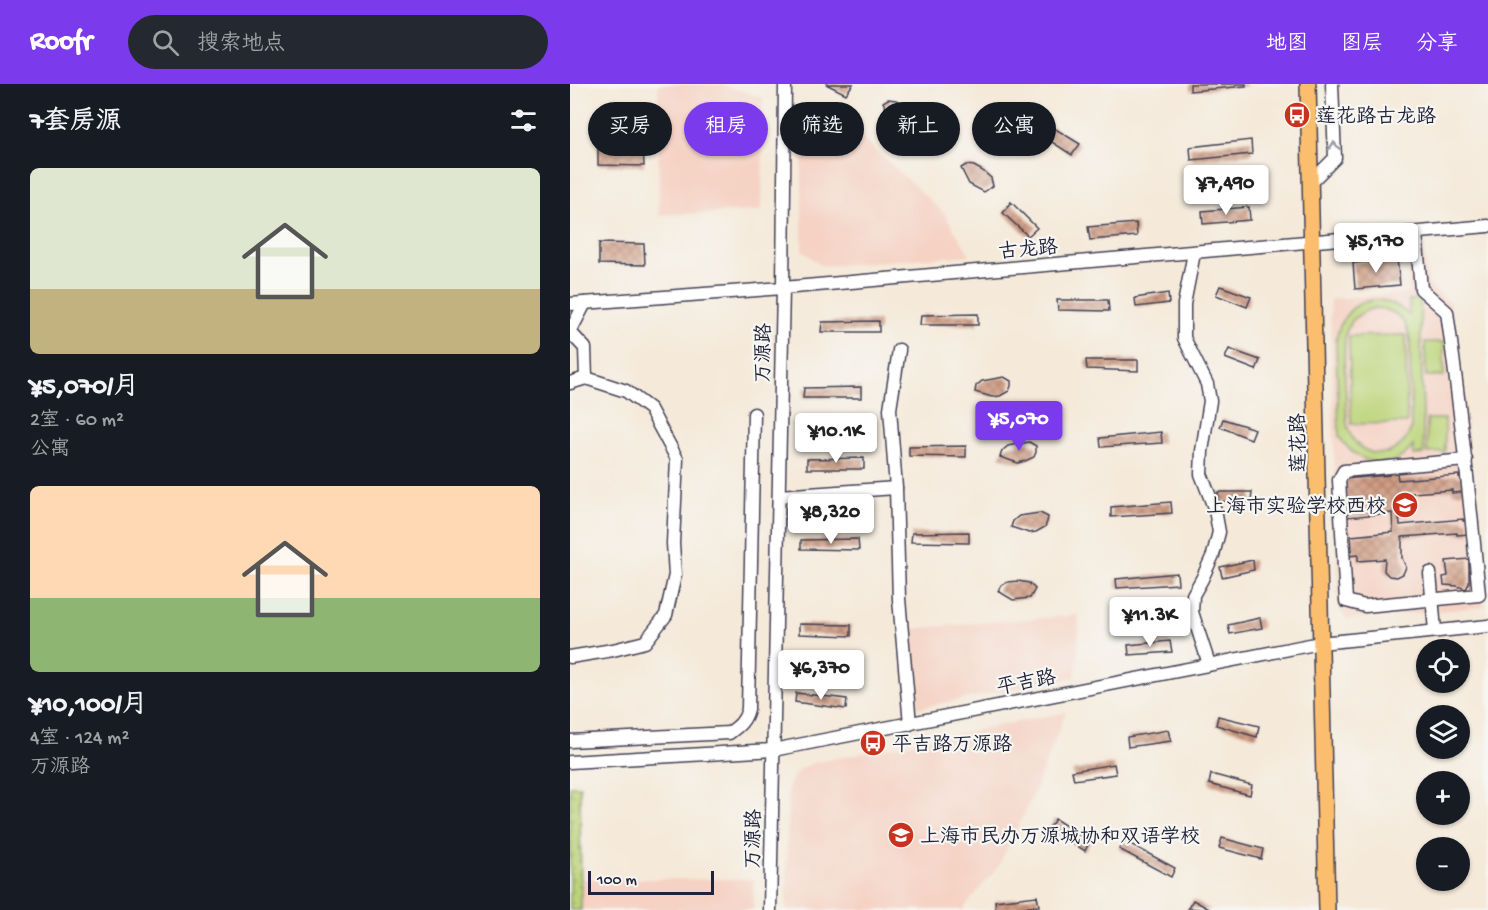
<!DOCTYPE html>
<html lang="zh">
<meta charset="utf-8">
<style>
body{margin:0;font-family:"Gochi Hand","LXGW WenKai TC",sans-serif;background:#242831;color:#f1f3f6;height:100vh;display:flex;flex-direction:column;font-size:22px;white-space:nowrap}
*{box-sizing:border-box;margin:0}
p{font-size:20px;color:#9ea1a6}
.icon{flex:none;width:33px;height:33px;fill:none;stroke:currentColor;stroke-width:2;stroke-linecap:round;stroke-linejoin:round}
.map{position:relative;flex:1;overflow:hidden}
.drawer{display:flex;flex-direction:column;background:#171b24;width:570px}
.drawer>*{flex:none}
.banner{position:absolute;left:18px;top:18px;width:570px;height:54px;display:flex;gap:12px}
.tools{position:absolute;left:846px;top:555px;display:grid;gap:12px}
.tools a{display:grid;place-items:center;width:54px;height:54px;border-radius:50%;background:#171b24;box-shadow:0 2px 4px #0004;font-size:30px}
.scale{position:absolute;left:18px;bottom:15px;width:126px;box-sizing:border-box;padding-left:6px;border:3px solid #22223b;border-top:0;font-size:16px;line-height:21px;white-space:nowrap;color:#22223b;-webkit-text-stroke:4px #f6f6f2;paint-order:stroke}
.price{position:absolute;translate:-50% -51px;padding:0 14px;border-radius:6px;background:#fff;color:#222;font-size:20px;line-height:39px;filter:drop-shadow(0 2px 3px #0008)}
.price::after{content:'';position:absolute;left:50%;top:36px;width:18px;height:14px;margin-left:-9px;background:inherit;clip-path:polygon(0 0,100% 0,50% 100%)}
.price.current{background:#7c3aed;color:#fff}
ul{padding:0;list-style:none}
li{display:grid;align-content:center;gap:12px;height:318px;padding:0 30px}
li span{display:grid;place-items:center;height:186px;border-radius:9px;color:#555}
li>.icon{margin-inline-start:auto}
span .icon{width:108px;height:108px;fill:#fffc;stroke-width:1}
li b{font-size:26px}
h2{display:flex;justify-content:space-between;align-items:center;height:72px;padding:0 30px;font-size:26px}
.tag{padding:0 21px;border-radius:27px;background:#171b24;box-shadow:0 2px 4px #0004;font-size:21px;line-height:54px}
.tag.current{background:#7c3aed;color:#fff}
header{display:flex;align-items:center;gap:36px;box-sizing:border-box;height:84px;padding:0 30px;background:#7c3aed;color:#fff}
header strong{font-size:28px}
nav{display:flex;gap:33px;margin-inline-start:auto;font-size:21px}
.search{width:420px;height:54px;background:#242831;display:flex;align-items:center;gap:15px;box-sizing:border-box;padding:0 21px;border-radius:33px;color:#9ea1a6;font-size:22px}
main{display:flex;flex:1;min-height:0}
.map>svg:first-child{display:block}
</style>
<header>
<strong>Roofr</strong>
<div class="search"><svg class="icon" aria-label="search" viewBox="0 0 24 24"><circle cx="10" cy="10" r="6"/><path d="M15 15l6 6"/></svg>搜索地点</div>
<nav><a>地图</a><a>图层</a><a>分享</a></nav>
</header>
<main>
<section class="drawer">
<h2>7套房源<svg class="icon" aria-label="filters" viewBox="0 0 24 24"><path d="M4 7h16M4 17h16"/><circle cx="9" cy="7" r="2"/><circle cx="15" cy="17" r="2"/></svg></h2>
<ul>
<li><span style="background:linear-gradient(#dfe7d0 65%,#c2b280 0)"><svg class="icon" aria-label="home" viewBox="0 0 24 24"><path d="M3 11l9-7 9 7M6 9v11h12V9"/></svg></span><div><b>¥5,070/月</b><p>2室 · 60 m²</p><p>公寓</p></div></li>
<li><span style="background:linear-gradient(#ffd9b3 60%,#8fb573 0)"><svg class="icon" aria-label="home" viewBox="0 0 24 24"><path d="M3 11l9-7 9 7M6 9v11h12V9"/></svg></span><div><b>¥10,100/月</b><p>4室 · 124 m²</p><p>万源路</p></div></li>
</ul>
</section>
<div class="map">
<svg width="918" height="826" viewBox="0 0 918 826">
<defs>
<pattern id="park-dots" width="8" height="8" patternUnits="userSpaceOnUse" patternTransform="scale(1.5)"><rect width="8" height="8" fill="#bcd479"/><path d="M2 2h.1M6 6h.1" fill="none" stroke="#a1b66a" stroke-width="1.8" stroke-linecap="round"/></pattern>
<pattern id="building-cross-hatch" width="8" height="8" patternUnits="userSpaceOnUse" patternTransform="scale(1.5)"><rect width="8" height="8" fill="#d09b82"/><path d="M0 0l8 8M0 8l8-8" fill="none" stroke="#a87e6c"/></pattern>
</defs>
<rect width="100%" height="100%" fill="#f6f6f2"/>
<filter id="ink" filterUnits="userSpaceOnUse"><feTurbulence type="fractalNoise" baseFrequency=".0167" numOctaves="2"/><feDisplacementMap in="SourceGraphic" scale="12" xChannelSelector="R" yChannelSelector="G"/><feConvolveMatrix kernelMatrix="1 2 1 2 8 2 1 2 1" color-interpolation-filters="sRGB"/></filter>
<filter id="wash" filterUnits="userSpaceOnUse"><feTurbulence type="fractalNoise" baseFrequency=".008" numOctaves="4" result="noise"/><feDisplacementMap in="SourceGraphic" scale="24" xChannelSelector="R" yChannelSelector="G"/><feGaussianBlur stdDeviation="1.35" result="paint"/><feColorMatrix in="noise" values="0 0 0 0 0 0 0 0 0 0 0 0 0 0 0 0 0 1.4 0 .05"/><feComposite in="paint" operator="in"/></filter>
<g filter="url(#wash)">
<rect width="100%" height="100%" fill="#f5e9d9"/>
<g fill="#f5d2c3">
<path d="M88,0H151L193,14L192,127L89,131Z"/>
<path d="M232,27L288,50L374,129L400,171L251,182L232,166Z"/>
<path d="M854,160L858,200L880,219L895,318L914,523L776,535L768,523L760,215L839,209L835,162Z"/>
<path d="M509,531L508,569L505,593L348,624L339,545Z"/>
<path d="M496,628L460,718L428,783L392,826H216L218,705L223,693L231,685L243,679Z"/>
<path d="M11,795H184L183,826H11Z"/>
</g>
<path fill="url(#park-dots)" stroke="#6f7b5a" stroke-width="1.5" d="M0,702H10L11,826H0Z"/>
<g fill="#bcd479" stroke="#6f7b5a" stroke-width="1.5" fill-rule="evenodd">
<path d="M850,215L854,370L844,371L843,362C821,391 785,379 769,352L766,256C773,216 809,203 839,231V216ZM805,224C826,225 838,237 840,257L841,345C828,381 783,376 777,339C777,319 771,261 777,246C782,233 793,227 805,224Z"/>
<path d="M836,251L837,339L781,340L779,252Z"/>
<path d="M855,258H874V292H856Z"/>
<path d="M857,335H875V368L857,369Z"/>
</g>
<g id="blocks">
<g fill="url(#building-cross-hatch)">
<path d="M256,0H283L276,10Z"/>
<path d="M620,0H676V2L620,7Z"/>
<path d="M318,15L326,16L336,22L344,29L346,37L337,42L321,35L313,18Z"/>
<path d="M458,28L510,60L502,71L451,38Z"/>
<path d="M681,56L682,70L621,76L620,63Z"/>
<path d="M28,60L73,61L74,82L28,81Z"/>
<path d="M396,81L404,82L413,87L421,94L423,102L414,108L399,100L391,84Z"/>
<path d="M441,118L467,144L458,152L433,129Z"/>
<path d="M679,123L680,136L633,140L632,127Z"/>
<path d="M566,139L567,152L520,156L518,143Z"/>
<path d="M29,159L74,160L75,181L29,180Z"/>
<path d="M827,175L830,201L785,205L783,179Z"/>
<path d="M650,202L681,213L677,223L646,211Z"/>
<path d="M598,209L599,219L566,223L565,214Z"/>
<path d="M487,216H538L539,227L488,226Z"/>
<path d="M408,230V241H350L351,231Z"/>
<path d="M309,237V248H251L252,238Z"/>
<path d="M659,265L690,276L686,286L655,274Z"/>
<path d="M516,276H568V287L517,285Z"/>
<path d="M434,293L441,297V302L439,307L430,312L422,313L405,308L406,302L412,297Z"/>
<path d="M291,303V314H233L234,304Z"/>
<path d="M653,335L685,345L681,355L650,343Z"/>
<path d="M591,348L592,359L531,363L530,354Z"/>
<path d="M459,358L466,362V368L464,373L455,377L448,379L430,373L432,367L438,362Z"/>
<path d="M396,362V373L339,372V363Z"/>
<path d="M294,374V385H237V375Z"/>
<path d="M818,389H827L828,396L889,391V393L893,392L895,408L882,409V406L829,410L830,418L840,417L841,432L829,433L830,441L893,435V437H899L900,450L887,451V449L832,453V474L836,483L833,490L827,493L819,492L814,487L815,475L788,477V471L777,472L776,467L782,466L781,452L823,448L822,429L777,433L774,395L819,391Z"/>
<path d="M648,408H682L681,418L648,417Z"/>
<path d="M601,418L602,429L541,433V423Z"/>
<path d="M470,429L478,433L477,438L475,443L466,448L459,449L441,443L443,437L449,432Z"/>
<path d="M399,448V459L341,458L342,449Z"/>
<path d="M288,455L289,466L231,465V456Z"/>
<path d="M899,475V499L896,505L887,502L874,501L873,493L878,492L876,477Z"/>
<path d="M683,476L684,486L652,493L650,483Z"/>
<path d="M607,489L608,500L547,504L546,495Z"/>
<path d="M448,497L459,499L465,505L460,514L443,516L428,507L431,501L438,498Z"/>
<path d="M690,534L692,544L660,550L658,541Z"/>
<path d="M229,540L281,541V552L229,550Z"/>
<path d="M600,557L602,568L559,571L558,561Z"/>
<path d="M226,609L277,615L276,625L225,618Z"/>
<path d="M648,632L689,642L687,653L646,641Z"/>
<path d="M598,646L601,657L558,663L557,653Z"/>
<path d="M544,680L546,690L504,696L502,687Z"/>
<path d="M641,690L682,701L680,711L639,700Z"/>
<path d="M485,735L520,757L515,767L479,744Z"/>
<path d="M652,754L693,765L691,775L649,764Z"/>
<path d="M555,757L605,784L601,793L549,765Z"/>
<path d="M467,812L469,822L426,826L425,817Z"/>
<path d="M623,816L641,826L618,824Z"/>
</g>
</g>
</g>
<g filter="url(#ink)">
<use href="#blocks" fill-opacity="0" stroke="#424053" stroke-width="1.5"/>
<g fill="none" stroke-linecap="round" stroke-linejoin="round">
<defs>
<g id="minor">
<path d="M741,98L765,74L762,0"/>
<path d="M846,149L851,205L877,228C890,322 900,416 909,511L795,522L776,517L769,396L774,387L896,376"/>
<path d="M624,169L614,220V254L637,300L640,317L632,367L631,390L645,426L649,448L643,471L632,495L623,511L622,528L639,580"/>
<path d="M15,219L0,248L15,264L16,294"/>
<path d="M0,220L213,204L918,142"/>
<path d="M329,266L320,325L326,404L329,515L340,640"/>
<path d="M0,299L16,294L56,307L80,325L107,375L103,459L105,491L96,531L75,558L43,566L0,573"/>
<path d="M209,412L326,404"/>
<path d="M860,489L865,547"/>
<path d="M0,657L159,649C169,642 175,637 178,625L184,330"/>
<path d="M0,678L203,666L750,559L918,542"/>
<path d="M200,826L213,204L215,0"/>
</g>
<path id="major" d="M738,0L757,826"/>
</defs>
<use href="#minor" stroke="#424053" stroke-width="15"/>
<use href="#major" stroke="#424053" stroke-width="18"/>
<use href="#minor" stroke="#fff" stroke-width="12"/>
<use href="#major" stroke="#fbbe6e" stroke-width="15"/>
</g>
<defs><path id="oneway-chevron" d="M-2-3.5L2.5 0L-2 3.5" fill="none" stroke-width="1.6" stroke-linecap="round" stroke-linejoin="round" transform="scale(1.5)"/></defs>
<use stroke="#9c9ca7" href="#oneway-chevron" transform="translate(764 62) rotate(-92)"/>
</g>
<defs>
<symbol id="bus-disc" viewBox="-11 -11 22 22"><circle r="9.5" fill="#c8321e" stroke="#f6f6f2"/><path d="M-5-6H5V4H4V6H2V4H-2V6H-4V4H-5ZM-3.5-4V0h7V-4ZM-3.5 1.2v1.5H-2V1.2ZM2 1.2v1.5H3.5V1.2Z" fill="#fff"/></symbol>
<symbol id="school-disc" viewBox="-11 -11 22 22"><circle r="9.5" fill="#c8321e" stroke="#f6f6f2"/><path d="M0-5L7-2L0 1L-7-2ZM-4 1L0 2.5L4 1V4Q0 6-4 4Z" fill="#fff"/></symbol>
</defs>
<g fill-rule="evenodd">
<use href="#bus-disc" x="712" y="16" width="30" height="30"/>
<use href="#school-disc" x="820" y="406" width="30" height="30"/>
<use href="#bus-disc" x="288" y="644" width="30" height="30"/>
<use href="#school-disc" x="316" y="736" width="30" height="30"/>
</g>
<g text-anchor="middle" stroke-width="4.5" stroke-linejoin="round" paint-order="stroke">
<g font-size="20" fill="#22223b" stroke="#f6f6f2" text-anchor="start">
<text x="746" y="38">莲花路古龙路</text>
<text x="816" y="428" text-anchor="end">上海市实验学校西校</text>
<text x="322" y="666">平吉路万源路</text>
<text x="350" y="758">上海市民办万源城协和双语学校</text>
</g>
<g font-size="20" fill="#22223b" stroke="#f6f6f2">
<text transform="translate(458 164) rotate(-5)" y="7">古龙路</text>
<text transform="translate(192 269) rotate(-89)" y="7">万源路</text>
<text transform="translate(727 359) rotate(-91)" y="7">莲花路</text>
<text transform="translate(456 597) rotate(-11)" y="7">平吉路</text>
<text transform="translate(182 755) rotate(-89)" y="7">万源路</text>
</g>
</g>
</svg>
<div class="tools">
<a><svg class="icon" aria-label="locate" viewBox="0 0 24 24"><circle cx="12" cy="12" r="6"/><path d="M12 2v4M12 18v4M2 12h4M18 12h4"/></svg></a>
<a><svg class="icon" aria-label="layers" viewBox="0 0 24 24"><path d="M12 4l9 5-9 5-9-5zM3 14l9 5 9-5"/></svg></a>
<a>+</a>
<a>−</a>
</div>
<div class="scale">100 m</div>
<b class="price" style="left:656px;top:132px">¥7,490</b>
<b class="price" style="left:806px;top:190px">¥5,170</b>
<b class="price current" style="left:449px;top:368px">¥5,070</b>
<b class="price" style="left:266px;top:380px">¥10.1K</b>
<b class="price" style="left:261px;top:461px">¥8,320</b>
<b class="price" style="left:580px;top:564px">¥11.3K</b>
<b class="price" style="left:251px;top:617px">¥6,370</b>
<div class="banner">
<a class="tag">买房</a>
<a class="tag current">租房</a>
<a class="tag">筛选</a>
<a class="tag">新上</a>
<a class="tag">公寓</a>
</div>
</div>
</main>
